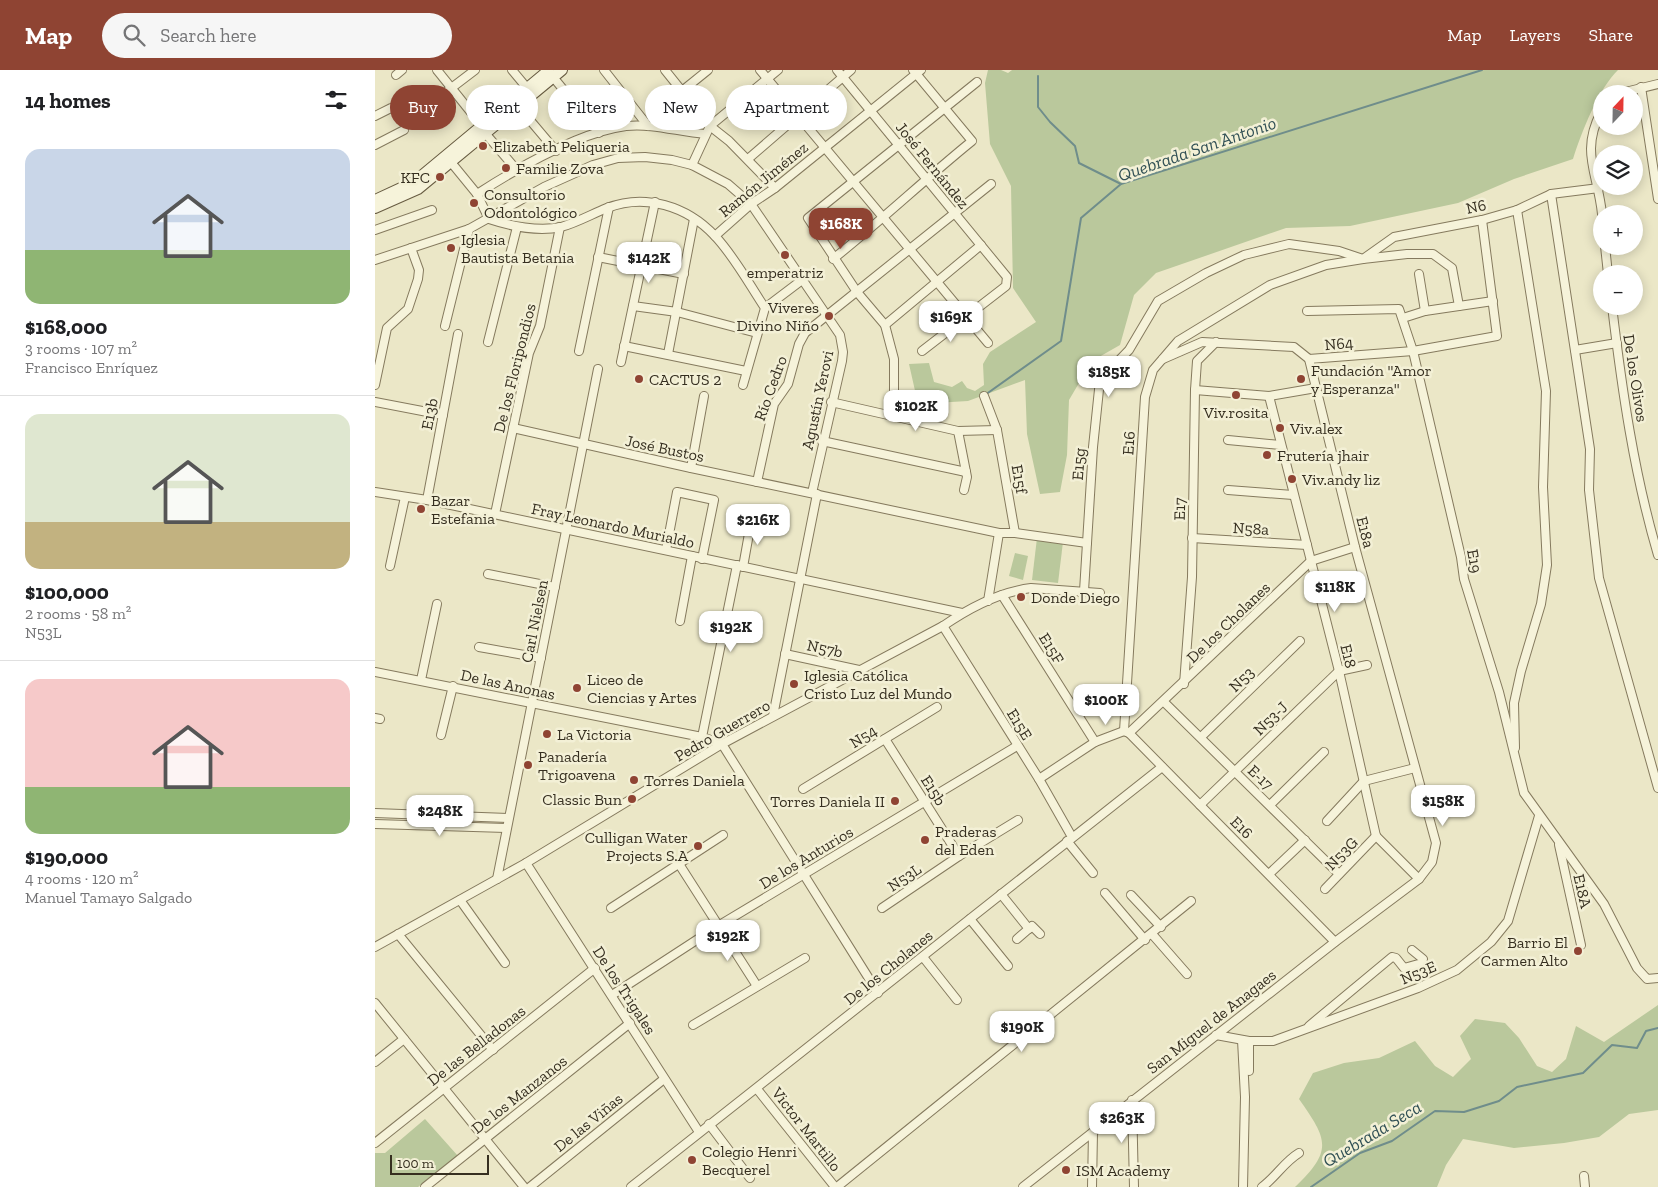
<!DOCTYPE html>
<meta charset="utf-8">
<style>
body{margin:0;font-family:"Zilla Slab",serif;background:#f6f6f6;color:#202124;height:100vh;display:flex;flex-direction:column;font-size:19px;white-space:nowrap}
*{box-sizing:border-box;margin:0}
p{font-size:16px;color:#757577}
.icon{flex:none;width:28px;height:28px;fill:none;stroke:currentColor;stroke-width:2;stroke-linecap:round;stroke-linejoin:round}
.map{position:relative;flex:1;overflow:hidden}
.sheet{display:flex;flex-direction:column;background:#fff;width:375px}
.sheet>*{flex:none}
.top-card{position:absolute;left:15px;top:15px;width:475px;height:45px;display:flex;gap:10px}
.needle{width:32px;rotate:22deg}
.controls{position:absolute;left:1218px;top:15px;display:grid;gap:10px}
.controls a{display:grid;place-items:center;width:50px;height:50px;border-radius:50%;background:#fff;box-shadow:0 2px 12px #0003;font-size:25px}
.scale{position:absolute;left:15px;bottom:12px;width:99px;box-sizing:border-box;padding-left:5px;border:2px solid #362f20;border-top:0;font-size:14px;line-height:18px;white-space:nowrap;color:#362f20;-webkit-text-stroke:4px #f3f0d6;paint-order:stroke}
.price{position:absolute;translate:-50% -42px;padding:0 11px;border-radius:10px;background:#fff;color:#222;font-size:16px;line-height:32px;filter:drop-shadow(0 1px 2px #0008)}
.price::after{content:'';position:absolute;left:50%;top:30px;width:15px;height:11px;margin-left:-8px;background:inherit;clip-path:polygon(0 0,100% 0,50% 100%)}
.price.current{background:#8f4433;color:#fff}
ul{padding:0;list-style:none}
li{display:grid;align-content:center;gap:10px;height:265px;padding:0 25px}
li+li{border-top:1px solid #e0e0e0}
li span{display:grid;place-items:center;height:155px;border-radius:15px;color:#555}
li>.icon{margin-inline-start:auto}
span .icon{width:90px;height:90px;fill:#fffc;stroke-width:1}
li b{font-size:21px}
h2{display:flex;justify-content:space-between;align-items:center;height:60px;padding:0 25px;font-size:21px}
.pill{padding:0 18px;border-radius:22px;background:#fff;box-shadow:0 2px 12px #0003;font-size:18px;line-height:45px}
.pill.current{background:#8f4433;color:#fff}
header{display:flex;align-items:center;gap:30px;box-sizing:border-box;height:70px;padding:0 25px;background:#8f4433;color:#fff}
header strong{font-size:24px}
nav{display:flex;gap:28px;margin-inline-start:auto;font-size:18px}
.search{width:350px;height:45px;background:#f6f6f6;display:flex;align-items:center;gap:12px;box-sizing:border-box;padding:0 18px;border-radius:28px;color:#757577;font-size:19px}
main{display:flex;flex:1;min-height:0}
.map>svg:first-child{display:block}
</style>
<header>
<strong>Map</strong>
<div class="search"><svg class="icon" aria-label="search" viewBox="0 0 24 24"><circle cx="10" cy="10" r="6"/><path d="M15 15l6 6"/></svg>Search here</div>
<nav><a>Map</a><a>Layers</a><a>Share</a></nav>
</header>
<main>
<section class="sheet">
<h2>14 homes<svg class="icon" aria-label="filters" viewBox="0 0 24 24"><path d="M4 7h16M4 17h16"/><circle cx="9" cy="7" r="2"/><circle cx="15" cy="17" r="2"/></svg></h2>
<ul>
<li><span style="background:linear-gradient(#c9d6e8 65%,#8fb573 0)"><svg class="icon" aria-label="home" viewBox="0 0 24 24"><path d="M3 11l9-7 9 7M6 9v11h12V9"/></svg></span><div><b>$168,000</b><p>3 rooms · 107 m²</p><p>Francisco Enríquez</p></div></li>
<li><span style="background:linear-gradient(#dfe7d0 70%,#c2b280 0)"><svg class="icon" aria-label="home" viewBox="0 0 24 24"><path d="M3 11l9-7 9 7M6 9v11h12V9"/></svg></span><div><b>$100,000</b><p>2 rooms · 58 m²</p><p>N53L</p></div></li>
<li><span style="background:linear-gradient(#f6c9c9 70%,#8fb573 0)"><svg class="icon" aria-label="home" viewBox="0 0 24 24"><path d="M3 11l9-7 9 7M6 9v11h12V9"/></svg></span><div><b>$190,000</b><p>4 rooms · 120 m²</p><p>Manuel Tamayo Salgado</p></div></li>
</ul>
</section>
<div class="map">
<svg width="1283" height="1117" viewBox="0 0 1283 1117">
<rect width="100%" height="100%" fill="#ebe7c7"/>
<g fill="#bac89c">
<path d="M613,0H626L633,3L637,0H1243C1224,18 1206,63 1198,89L1139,109L1083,133L975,156L911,158L781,203L759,225L745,275L717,291L694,330L692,385L685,422L665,424L652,364L650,310L593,331L543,334L534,294L554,293L559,312L577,317L587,311L592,318L600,321L609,315L608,294L615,282L661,252L638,218L636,116L615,74L610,13Z"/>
<path d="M662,468L688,472L683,513L657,510Z"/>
<path d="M640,483L653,486L648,510L634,506Z"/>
<path d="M1283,935V1040L1254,1044L1224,1067L1189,1073L1139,1078L1088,1069L1071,1095L1062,1117H920C959,1080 952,1069 924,1029L938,1003L969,993L1004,988L1040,971L1060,996L1078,1007L1096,989L1085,966L1100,949L1130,953L1144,968L1162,996L1177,1002L1191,989L1201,956L1229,972Z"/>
<path d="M50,1049L83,1086L43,1117H0V1083H10Z"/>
</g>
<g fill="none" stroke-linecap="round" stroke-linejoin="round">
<g stroke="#6f8d8b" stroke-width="2">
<path d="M663,6V37L675,52L700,76L704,93L746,114"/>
<path d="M610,325L686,271L706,148L746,114L1107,0"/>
<path d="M936,1117L985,1083L1017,1071L1060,1041L1089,1042L1124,1031L1142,1017L1208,1003L1237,975L1262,978L1271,961L1283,958"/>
</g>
<defs>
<g id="street">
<path d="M62,0L107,56"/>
<path d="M137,0L152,18"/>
<path d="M229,0L273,56"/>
<path d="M290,0L335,56L354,71L400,118"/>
<path d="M385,0L613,273"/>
<path d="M462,0L632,207L631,216L547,281"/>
<path d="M21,5L27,0"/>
<path d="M178,7L224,63"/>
<path d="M1266,17L1283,129"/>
<path d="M307,21L333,0"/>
<path d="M1242,24L1283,14"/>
<path d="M143,36L181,81"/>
<path d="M1226,42C1205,82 1223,103 1227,144"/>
<path d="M0,46L16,38"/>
<path d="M37,48L100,0"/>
<path d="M110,63L141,99"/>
<path d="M0,75L29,60"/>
<path d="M373,89L476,0"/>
<path d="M75,91L102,124L114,149C135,156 164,162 186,157C201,153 217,144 232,138C270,123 312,136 340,166C359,186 374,214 390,238L368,315"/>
<path d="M317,95L335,56L403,0"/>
<path d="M102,124C141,99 205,62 251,56C277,53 304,62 330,64"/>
<path d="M1176,124L1215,379L1214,420L1224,508L1283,718"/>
<path d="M0,160L57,140"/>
<path d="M340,166L376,134L400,118L546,0"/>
<path d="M1230,176L1233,204"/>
<path d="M223,187L309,204"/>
<path d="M458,189C506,151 550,109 597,71L538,0"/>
<path d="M0,190L94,159L169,117L218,95L243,88L270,87L297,90L317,95L353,114L376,134L465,265L468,282L467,291L437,423"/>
<path d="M1044,204L1050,241"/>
<path d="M258,236L302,242L382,263"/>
<path d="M1237,236C1247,320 1259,404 1283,485"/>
<path d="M390,238L427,210"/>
<path d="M932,241L1024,239L1038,281L1086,487L1089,509L1124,622L1149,723L1229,834L1262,898L1272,909L1283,908"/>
<path d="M1028,248L1050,241L1118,231"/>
<path d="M510,255L606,175"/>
<path d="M70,256L94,159"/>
<path d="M113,272L142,157"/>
<path d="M249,276L371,301"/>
<path d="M1200,280L1242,273"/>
<path d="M204,281L234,137"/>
<path d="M293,284L319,149"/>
<path d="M788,289L827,272L919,277L934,289L1038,281L1122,266L1107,150"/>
<path d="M246,292L280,132"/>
<path d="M0,315L12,258L33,239L43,209L44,200L36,178"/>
<path d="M820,320L894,326L941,318"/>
<path d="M609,326L622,360L640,463"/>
<path d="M894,326L964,601L1001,766"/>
<path d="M0,332L68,345"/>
<path d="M456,332L583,361L622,360"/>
<path d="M519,346V289L510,255L482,222L433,148L602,12"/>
<path d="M138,358L316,398L624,463H640L712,473"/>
<path d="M583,361L592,407L589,420"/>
<path d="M853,370L905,375"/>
<path d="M447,371L591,402"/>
<path d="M316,398L329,326"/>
<path d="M382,412L399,334L413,314L424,274L430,263L616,114"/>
<path d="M853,420L918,425"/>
<path d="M0,422L52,430L587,543"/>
<path d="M52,430L83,264"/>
<path d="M120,444L154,283L165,256L185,157"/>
<path d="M817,468L932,475"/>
<path d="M291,480L302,422L339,430L327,489"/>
<path d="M15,496L30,427"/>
<path d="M368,497L375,458"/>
<path d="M113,504L180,517"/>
<path d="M709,521L718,377L725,310L754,280L783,231L831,203L869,185L914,174L964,181L988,189L1032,184H1058L1077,198L1084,236"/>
<path d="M627,525L720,672"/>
<path d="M613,531L624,463"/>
<path d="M305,551L317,486"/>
<path d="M568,556L664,709L697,767"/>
<path d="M104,577L166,588"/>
<path d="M410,584L484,600"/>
<path d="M0,602L327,667L347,674"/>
<path d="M46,610L62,534"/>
<path d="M809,614L817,507L820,320L822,291L841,272"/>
<path d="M789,632L964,804"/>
<path d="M398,646L442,424"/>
<path d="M0,648L5,649"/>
<path d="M749,661L770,327L778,300L803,271L895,215L951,195L988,189L1019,167L1107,150L1142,140L1176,124L1224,118"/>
<path d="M749,661L754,663L960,872"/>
<path d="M754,663L936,491L980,477"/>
<path d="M66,665L78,616"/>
<path d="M327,667L362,495"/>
<path d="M826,667L925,571"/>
<path d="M510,669L584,786"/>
<path d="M347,674L503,923"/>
<path d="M1140,678L1139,633L1146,601L1166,534L1172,495L1168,417L1171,321L1142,140"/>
<path d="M664,709L720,672L749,661"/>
<path d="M428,719L562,637"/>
<path d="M825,735L964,601L992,595"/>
<path d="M895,735L949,682"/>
<path d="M0,743L133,748"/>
<path d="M952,751L989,711L1040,698"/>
<path d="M0,754L131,758"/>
<path d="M1001,766L1044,809"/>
<path d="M692,771L718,803"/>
<path d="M1184,775L1206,875"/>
<path d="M151,793L324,1062"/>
<path d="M304,794L382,916"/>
<path d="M894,804L930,770"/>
<path d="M122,809L223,299"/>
<path d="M950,819L1001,766"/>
<path d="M730,823L770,870"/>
<path d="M626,824L654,859"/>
<path d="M756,825L786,857"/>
<path d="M85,830L130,893"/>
<path d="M236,838L348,765"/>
<path d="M507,838L584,786L643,750"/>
<path d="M595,849L633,896"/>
<path d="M23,864L118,980"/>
<path d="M777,864L812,904"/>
<path d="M642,869L657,856L665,864"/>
<path d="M0,877L151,793L347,674L568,556C594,538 624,522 656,518L725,523"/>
<path d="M548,887L582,930"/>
<path d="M237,925L343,856L642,676"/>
<path d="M0,933L149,1117"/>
<path d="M318,955L430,888"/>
<path d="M934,956L1017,887L1021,888L1029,898L1047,893L1048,889L1037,880"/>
<path d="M841,965L874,971H898L1043,918L1082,900L1116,872L1133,851L1164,746"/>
<path d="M867,970L870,1027L868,1117"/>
<path d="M0,992L29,969"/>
<path d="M874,1001V971"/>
<path d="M382,1019L460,1117"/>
<path d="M757,1030L759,1117"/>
<path d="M334,1054L375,1108"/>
<path d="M0,1073L220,898"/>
<path d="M1209,1106L1210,1117"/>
<path d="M50,1117L255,953"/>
<path d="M155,1117L289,1009"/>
<path d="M256,1117L787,697"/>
<path d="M462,1117L816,831"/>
<path d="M648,1117L960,872L1044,809L1057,792L1061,773L980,477L934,289"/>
<path d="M717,1117L718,1062"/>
<path d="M887,1117C901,1107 909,1092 924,1083"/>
</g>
<g id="secondary">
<path d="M0,130L39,112L174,0"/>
<path d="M0,138L43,119L187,0"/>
</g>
</defs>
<use href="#street" stroke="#857a5e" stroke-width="10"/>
<use href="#secondary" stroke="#675b41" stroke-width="12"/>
<use href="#street" stroke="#f6f3da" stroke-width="8"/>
<use href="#secondary" stroke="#f6f3da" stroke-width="10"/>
</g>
<g fill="#8f4433" stroke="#f3f0d6" stroke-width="2">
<circle cx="108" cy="76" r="5"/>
<circle cx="131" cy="98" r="5"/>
<circle cx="65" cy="107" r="5"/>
<circle cx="99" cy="133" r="5"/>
<circle cx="76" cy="178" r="5"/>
<circle cx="410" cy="185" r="5"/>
<circle cx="454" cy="246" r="5"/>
<circle cx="264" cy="309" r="5"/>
<circle cx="926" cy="309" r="5"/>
<circle cx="861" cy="325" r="5"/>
<circle cx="905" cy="358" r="5"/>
<circle cx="892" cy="385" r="5"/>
<circle cx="917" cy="409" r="5"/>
<circle cx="46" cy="439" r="5"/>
<circle cx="646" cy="527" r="5"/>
<circle cx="419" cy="614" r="5"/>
<circle cx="202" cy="618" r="5"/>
<circle cx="172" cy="664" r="5"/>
<circle cx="153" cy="695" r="5"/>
<circle cx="259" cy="710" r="5"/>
<circle cx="257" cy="729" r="5"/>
<circle cx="520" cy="731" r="5"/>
<circle cx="550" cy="770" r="5"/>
<circle cx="323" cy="776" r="5"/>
<circle cx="1203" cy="881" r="5"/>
<circle cx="317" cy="1090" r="5"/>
<circle cx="691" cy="1100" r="5"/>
</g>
<g text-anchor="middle" stroke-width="5" stroke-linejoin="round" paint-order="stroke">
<g font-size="16" fill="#362f20" stroke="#f3f0d6" text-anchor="start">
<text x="118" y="82">Elizabeth Peliqueria</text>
<text x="141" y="104">Familie Zova</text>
<text x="55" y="113" text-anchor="end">KFC</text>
<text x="109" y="130">Consultorio<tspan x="109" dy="18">Odontológico</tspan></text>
<text x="86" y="175">Iglesia<tspan x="86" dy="18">Bautista Betania</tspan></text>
<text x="410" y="208" text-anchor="middle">emperatriz</text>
<text x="444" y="243" text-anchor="end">Viveres<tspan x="444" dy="18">Divino Niño</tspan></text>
<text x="936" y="306">Fundación "Amor<tspan x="936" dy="18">y Esperanza"</tspan></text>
<text x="274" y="315">CACTUS 2</text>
<text x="861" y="348" text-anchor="middle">Viv.rosita</text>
<text x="915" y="364">Viv.alex</text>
<text x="902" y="391">Frutería jhair</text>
<text x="927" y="415">Viv.andy liz</text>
<text x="56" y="436">Bazar<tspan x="56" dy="18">Estefania</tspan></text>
<text x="656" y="533">Donde Diego</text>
<text x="429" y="611">Iglesia Católica<tspan x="429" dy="18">Cristo Luz del Mundo</tspan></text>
<text x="212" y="615">Liceo de<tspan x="212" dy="18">Ciencias y Artes</tspan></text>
<text x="182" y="670">La Victoria</text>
<text x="163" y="692">Panadería<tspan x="163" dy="18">Trigoavena</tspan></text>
<text x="269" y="716">Torres Daniela</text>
<text x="247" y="735" text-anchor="end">Classic Bun</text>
<text x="510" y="737" text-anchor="end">Torres Daniela II</text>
<text x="560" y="767">Praderas<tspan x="560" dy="18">del Eden</tspan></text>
<text x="313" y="773" text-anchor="end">Culligan Water<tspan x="313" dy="18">Projects S.A</tspan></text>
<text x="1193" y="878" text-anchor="end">Barrio El<tspan x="1193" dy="18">Carmen Alto</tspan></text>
<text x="327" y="1087">Colegio Henri<tspan x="327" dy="18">Becquerel</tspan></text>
<text x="701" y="1106">ISM Academy</text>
</g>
<g font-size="16" fill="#362f20" stroke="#f3f0d6">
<text transform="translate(558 95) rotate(51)" y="6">José Fernández</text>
<text transform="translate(388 109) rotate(-39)" y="6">Ramón Jiménez</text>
<text transform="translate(1101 136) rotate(-12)" y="6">N6</text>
<text transform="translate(964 273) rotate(-5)" y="6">N64</text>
<text transform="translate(139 298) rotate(-76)" y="6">De los Floripondios</text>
<text transform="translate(1261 308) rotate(81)" y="6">De los Olivos</text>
<text transform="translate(395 318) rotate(-70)" y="6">Río Cedro</text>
<text transform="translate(442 330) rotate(-78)" y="6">Agustín Yerovi</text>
<text transform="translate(54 344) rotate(-79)" y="6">E13b</text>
<text transform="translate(753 373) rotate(-86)" y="6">E16</text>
<text transform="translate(290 378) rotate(12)" y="6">José Bustos</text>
<text transform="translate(703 394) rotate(-86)" y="6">E15g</text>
<text transform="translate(645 409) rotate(80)" y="6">E15f</text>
<text transform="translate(804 439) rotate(-89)" y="6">E17</text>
<text transform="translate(238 455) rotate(12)" y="6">Fray Leonardo Murialdo</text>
<text transform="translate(876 458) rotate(3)" y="6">N58a</text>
<text transform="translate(991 462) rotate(76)" y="6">E18a</text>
<text transform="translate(1100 491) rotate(80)" y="6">E19</text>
<text transform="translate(159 551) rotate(-79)" y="6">Carl Nielsen</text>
<text transform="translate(853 552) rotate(-44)" y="6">De los Cholanes</text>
<text transform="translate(450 578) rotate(12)" y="6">N57b</text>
<text transform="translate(677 578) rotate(58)" y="6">E15F</text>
<text transform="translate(974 586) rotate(76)" y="6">E18</text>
<text transform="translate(866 609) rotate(-44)" y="6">N53</text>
<text transform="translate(133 614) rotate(12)" y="6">De las Anonas</text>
<text transform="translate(895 648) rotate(-44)" y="6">N53-J</text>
<text transform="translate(645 654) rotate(58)" y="6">E15E</text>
<text transform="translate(347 660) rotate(-30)" y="6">Pedro Guerrero</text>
<text transform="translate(488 666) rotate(-32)" y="6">N54</text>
<text transform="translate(886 707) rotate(43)" y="6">E-17</text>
<text transform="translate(559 720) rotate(57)" y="6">E15b</text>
<text transform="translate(867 757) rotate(45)" y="6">E16</text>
<text transform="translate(966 783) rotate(-46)" y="6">N53G</text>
<text transform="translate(431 787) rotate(-31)" y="6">De los Anturios</text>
<text transform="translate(529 807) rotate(-34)" y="6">N53L</text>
<text transform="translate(1208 821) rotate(77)" y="6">E18A</text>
<text transform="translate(513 897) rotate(-39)" y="6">De los Cholanes</text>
<text transform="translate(1043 902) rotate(-23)" y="6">N53E</text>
<text transform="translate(250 920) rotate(57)" y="6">De los Trigales</text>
<text transform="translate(836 951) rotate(-38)" y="6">San Miguel de Anagaes</text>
<text transform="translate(101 975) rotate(-38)" y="6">De las Belladonas</text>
<text transform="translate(144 1024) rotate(-38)" y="6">De los Manzanos</text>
<text transform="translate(213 1052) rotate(-39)" y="6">De las Viñas</text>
<text transform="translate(432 1059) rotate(52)" y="6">Victor Martillo</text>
</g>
<g font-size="18" font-style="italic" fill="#315055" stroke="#f3f0d6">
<text transform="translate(822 79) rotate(-19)" y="6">Quebrada San Antonio</text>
<text transform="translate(997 1064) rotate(-31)" y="6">Quebrada Seca</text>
</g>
</g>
</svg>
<div class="controls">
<a><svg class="needle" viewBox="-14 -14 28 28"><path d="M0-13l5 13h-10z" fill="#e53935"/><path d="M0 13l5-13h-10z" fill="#757577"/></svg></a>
<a><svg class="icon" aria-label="layers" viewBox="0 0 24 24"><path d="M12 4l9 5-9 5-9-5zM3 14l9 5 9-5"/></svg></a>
<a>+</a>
<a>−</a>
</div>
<div class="scale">100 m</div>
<b class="price current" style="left:466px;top:180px">$168K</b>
<b class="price" style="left:274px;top:214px">$142K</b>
<b class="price" style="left:576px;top:273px">$169K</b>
<b class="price" style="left:734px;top:328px">$185K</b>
<b class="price" style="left:541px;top:362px">$102K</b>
<b class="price" style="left:383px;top:476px">$216K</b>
<b class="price" style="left:960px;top:543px">$118K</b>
<b class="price" style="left:356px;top:583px">$192K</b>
<b class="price" style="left:731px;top:656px">$100K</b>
<b class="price" style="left:1068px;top:757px">$158K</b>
<b class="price" style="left:65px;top:767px">$248K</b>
<b class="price" style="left:353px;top:892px">$192K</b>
<b class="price" style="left:647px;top:983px">$190K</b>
<b class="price" style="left:747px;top:1074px">$263K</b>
<div class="top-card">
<a class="pill current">Buy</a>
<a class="pill">Rent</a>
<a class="pill">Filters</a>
<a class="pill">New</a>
<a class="pill">Apartment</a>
</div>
</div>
</main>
